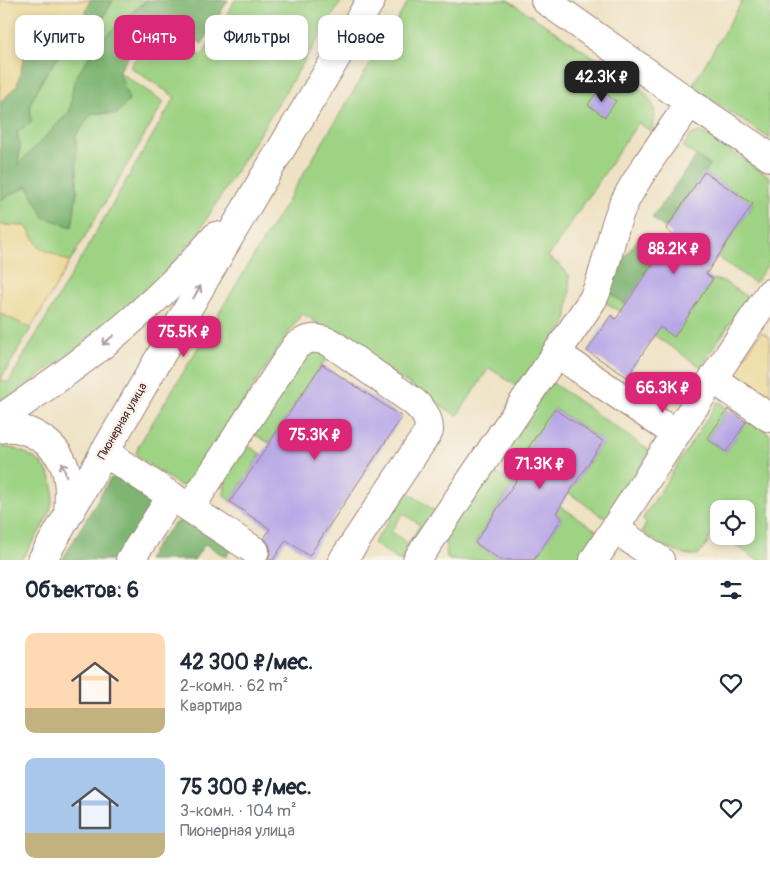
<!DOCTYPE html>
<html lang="ru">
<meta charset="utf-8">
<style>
body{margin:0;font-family:Pangolin,sans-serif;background:#f6f6f7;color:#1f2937;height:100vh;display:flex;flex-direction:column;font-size:19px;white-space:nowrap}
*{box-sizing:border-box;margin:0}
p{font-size:16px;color:#747a83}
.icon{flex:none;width:28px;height:28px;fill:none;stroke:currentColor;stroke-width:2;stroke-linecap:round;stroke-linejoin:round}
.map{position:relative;height:560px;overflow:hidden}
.panel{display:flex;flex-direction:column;background:#fff;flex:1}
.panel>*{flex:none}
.banner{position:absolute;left:15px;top:15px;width:500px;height:45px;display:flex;gap:10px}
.fabs{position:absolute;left:710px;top:500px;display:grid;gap:10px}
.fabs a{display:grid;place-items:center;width:45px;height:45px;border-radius:10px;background:#fff;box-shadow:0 2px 8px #0003;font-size:25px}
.price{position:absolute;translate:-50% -42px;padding:0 11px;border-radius:10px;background:#db2777;color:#fff;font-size:16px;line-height:32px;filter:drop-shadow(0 1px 2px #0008)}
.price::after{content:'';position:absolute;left:50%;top:30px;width:15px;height:11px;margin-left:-8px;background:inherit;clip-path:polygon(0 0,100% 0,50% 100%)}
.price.current{background:#222;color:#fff}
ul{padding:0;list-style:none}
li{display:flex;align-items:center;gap:15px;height:125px;padding:0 25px}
li span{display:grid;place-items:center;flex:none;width:140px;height:100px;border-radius:10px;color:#555}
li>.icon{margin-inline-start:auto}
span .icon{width:60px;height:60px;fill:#fffc;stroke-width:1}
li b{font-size:21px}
h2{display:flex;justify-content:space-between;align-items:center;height:60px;padding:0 25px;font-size:21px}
.pill{padding:0 18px;border-radius:10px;background:#fff;box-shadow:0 2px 8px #0003;font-size:18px;line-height:45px}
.pill.current{background:#db2777;color:#fff}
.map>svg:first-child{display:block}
</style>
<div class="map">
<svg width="770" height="560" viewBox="0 0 770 560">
<rect width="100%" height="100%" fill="#f7f3e8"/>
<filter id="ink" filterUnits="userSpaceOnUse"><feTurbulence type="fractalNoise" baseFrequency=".02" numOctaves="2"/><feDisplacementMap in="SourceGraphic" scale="10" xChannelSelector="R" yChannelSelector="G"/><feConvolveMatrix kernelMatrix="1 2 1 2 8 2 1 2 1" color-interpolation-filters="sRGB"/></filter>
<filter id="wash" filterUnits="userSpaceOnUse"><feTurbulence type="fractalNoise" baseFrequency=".0096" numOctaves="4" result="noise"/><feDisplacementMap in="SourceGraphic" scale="20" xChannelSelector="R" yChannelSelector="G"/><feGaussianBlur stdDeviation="1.12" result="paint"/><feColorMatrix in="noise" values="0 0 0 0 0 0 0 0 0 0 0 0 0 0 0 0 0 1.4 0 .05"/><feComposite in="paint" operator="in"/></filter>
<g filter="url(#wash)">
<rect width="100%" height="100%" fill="#efe2c4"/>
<g fill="#9ed384" stroke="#747958" fill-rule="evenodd">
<path d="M113,0H147L137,7L74,80L70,111L18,166L20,146L17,132L31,123L30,104L45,75L58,57L82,46L98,27Z"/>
<path d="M235,0H342L198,233L157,283L74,351L0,404V313L31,328L1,379L8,383L175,97L130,67L156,27L202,56Z"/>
<path d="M409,0H508L640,88C655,103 658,111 651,131L638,123L548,257L561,266L569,275L570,291L566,323L521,389L489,368L457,416L302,313L189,484L185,486L179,485L139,458L136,453L139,445Z"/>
<path d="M743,0H770V139L692,86Z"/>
<path d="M119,72L164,102L70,262L39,247L26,226L0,225V200L28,186L44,217L72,226L77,191L76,136L92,113L117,114Z"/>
<path d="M699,132L709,136L770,177V261L755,283L718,257L753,204L704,172L709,164L683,147L691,135Z"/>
<path d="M713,279L725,282L747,297L701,367L602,300L608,291L625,304L674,336Z"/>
<path d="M323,351L333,354L322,364L269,443L254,434L302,360L310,352Z"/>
<path d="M551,382L650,451L606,519L569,493L603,441L555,409L518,463L502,452Z"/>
<path d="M720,402L728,409L707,439L726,452L746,422L752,423L770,434V560H757L723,536H746V509H719V534L714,531C710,538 705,549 699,554C683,560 654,541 642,532L646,524L643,518L717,403Z"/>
<path d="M247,445L261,454L230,502L224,495L226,478Z"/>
<path d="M7,447C39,454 62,475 50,510C44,528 31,544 21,560H0V448Z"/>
<path d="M487,467L513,484L475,543L501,560H450L447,558L445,537Z"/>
<path d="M406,491L438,513L410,560H398L373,543L385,527ZM403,513L420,525L408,544L391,531Z"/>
<path d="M560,506L599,532L580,560H534L562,518L556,513Z"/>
</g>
<g fill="#7eb572" stroke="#646a4e">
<path d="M90,0H113L98,27L82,46L58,57L45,75L30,104L31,123L17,132L20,146L18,165L70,111L74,80L99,42L147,0H228L202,44L155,14L119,72L129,100L117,114L92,113L76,136L77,191L72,227L44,217L28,186L0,200V103L17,85L26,49L27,28L48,27L68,33L85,13Z"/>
<path d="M696,156L710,165L666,229L652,218Z"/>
<path d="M640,236L661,250L625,304L608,291L611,276Z"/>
<path d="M122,476L157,502L126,560H62L110,479Z"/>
<path d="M186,520L232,548L226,557L205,544L194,560H147L159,541L175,523Z"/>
</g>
<g fill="#eeda9e" stroke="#9c7c64">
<path d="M0,0H90L85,13L68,33L48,27L27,29L26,49L17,85L0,103Z"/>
<path d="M0,225L26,226L39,247L70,262L31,328L0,313Z"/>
<path d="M761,332L770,337V413L726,384Z"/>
</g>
<g id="blocks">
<g fill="#b7a6e7">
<path d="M599,89L616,101L605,117L588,105Z"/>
<path d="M704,172L753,204L706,274L713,279L674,337L660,327L627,377L587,351L611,315L616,319L672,234L666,229Z"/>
<path d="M322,364L402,417L309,556L286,540L273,560H268L271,551L269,544L264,538L270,529L230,502Z"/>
<path d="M554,409L603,441L556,513L562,518L534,560H501L475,543L522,472L515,468Z"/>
<path d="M728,409L746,422L726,452L707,439Z"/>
</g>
</g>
</g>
<g filter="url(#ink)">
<use href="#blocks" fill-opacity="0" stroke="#9c8078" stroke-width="1"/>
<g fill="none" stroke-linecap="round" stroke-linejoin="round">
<defs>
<g id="minor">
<path d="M545,0L690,103L770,157"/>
<path d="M556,353L676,434"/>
<path d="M713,379L770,418"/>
<path d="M0,419C35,394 72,370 106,342C145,310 183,275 216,236"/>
<path d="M0,429C23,423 52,441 62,461C71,477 69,498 68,515"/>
<path d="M104,452L255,551"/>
<path d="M190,508L296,346C309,337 315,337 331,343L414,402C424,411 429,417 429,431L343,560"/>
<path d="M615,529L660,560"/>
<path d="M42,560L263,179L371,0"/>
<path d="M130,560L172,496"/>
<path d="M417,560L593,299C608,269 609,235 623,205C641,169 667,136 690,103"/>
<path d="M594,560L676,434L770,293"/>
</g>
</defs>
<use href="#minor" stroke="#9c8078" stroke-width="30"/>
<use href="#minor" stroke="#fff" stroke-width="28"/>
</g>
<defs><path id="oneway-shaft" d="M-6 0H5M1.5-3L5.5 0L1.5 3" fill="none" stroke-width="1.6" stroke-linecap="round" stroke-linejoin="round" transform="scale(1.25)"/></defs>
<g stroke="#ae9aa0">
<use href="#oneway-shaft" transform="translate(197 292) rotate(-60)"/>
<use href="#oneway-shaft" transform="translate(108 340) rotate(140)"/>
<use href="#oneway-shaft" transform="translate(64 469) rotate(-108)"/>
</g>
</g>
<g text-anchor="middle" stroke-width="5" stroke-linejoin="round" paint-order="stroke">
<g font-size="12" fill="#4a1f2b" stroke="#f7f3e8">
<text transform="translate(122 421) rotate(-60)" y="4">Пионерная улица</text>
</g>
</g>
</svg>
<div class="fabs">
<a><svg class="icon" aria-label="locate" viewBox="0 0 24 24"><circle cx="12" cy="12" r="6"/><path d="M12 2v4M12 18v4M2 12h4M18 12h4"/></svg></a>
</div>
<b class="price current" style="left:602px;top:103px">42.3K ₽</b>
<b class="price" style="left:674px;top:275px">88.2K ₽</b>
<b class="price" style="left:184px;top:358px">75.5K ₽</b>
<b class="price" style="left:663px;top:414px">66.3K ₽</b>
<b class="price" style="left:315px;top:461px">75.3K ₽</b>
<b class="price" style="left:540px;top:490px">71.3K ₽</b>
<div class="banner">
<a class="pill">Купить</a>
<a class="pill current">Снять</a>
<a class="pill">Фильтры</a>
<a class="pill">Новое</a>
</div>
</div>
<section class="panel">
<h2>Объектов: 6<svg class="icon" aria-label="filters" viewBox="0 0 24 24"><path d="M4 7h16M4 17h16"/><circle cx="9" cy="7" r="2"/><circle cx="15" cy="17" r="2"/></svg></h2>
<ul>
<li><span style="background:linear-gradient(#ffd9b3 75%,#c2b280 0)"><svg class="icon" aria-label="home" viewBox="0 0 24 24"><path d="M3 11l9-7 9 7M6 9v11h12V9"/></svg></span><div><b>42 300 ₽/мес.</b><p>2-комн. · 62 m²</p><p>Квартира</p></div><svg class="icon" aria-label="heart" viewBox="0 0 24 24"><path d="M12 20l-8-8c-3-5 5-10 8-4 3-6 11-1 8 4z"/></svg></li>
<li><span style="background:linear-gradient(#a9c7e8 75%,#c2b280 0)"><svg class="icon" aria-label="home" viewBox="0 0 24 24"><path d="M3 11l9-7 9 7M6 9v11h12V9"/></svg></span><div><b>75 300 ₽/мес.</b><p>3-комн. · 104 m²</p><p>Пионерная улица</p></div><svg class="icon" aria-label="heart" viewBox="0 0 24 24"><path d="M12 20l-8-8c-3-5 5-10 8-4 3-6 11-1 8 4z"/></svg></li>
</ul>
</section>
